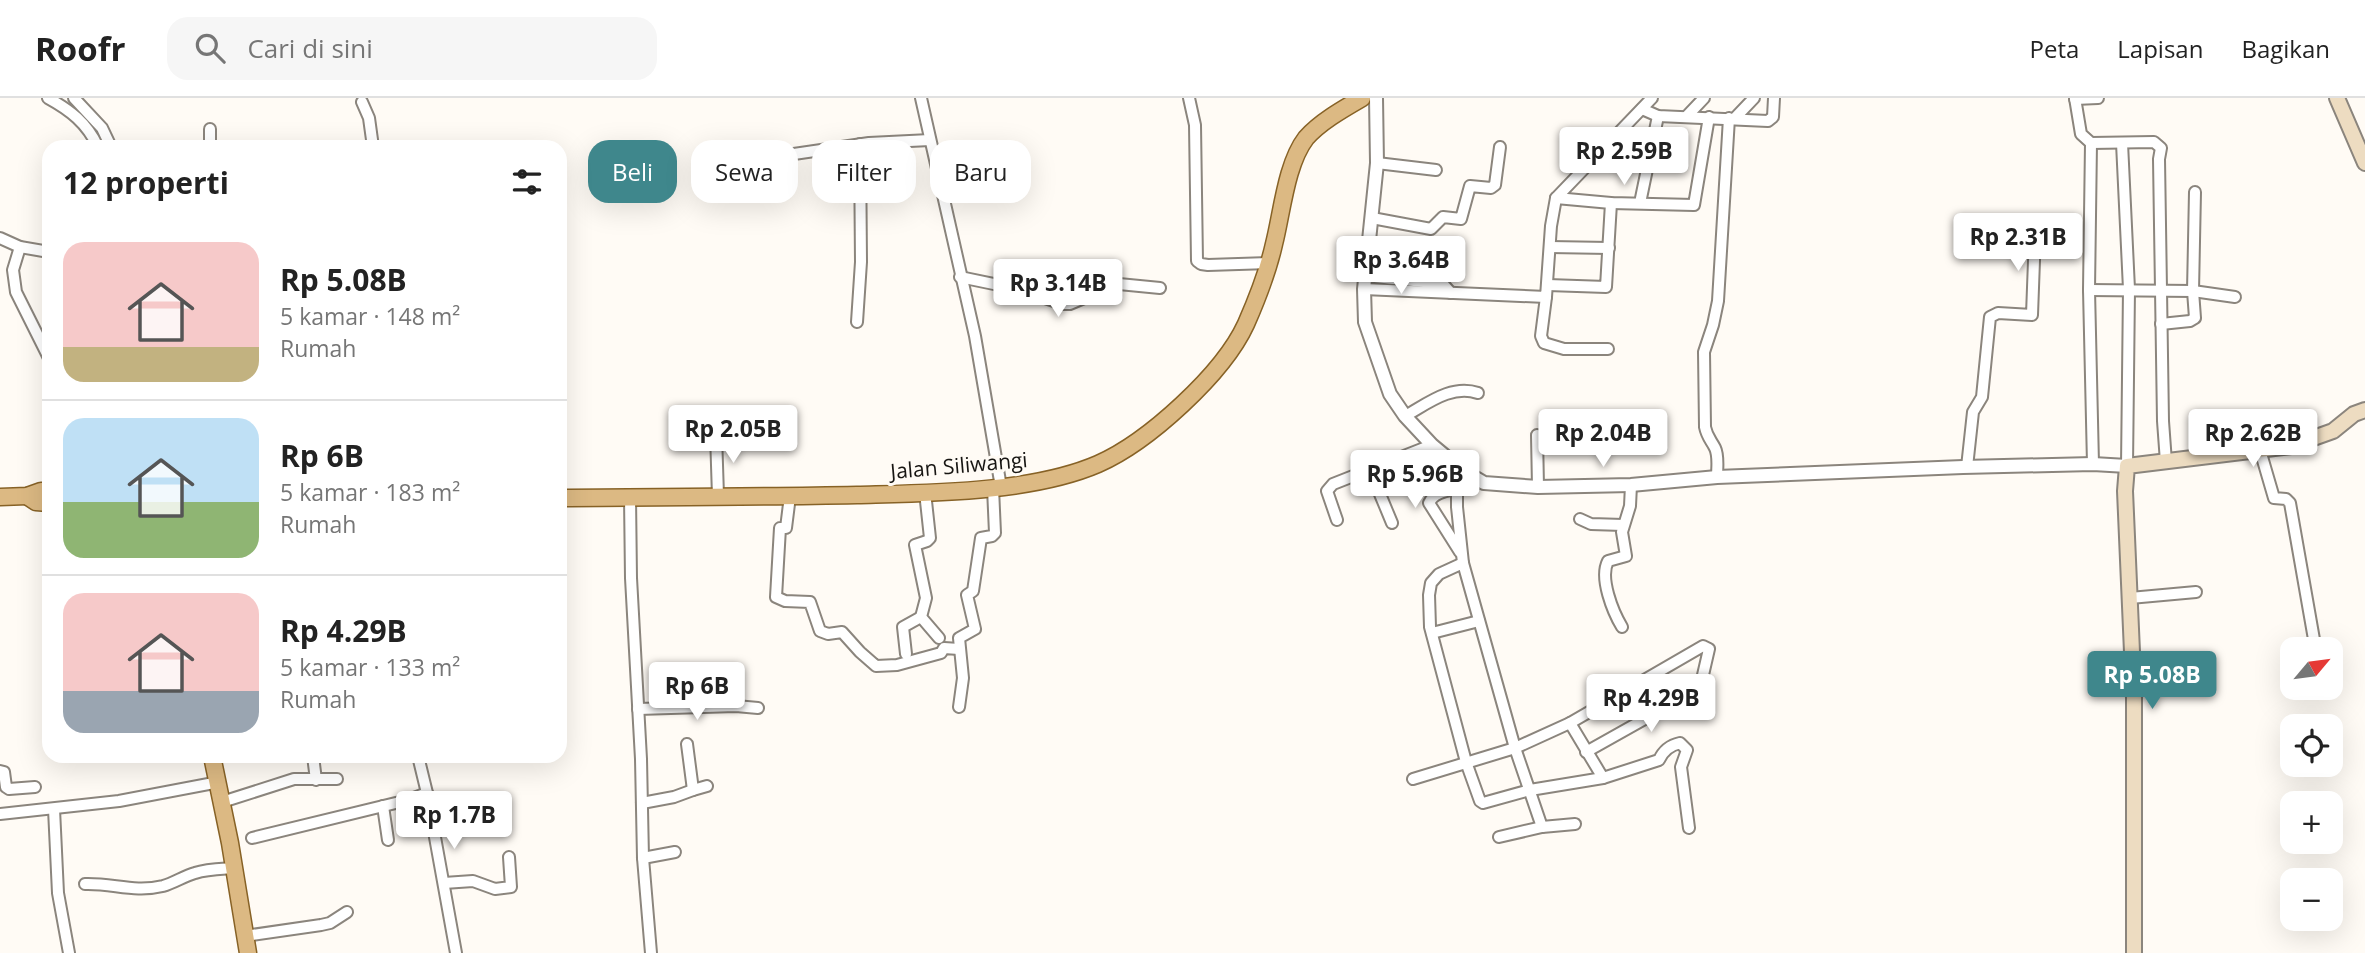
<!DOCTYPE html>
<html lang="id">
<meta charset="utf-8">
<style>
body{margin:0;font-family:"Open Sans",sans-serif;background:#f6f6f6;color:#222;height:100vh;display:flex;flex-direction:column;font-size:26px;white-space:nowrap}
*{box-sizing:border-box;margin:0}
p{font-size:23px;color:#767676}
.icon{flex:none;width:38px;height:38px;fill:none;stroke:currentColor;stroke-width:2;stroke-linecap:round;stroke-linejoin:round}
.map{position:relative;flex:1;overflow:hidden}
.panel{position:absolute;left:42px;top:42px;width:525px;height:623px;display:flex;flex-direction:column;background:#fff;border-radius:21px;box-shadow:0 7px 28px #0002}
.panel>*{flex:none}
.guide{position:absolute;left:588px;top:42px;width:665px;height:63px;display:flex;gap:14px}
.needle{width:46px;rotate:61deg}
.tools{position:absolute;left:2280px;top:539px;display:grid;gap:14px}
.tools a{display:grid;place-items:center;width:63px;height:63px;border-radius:14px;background:#fff;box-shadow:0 7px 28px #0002;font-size:35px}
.price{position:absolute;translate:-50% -60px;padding:0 16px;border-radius:7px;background:#fff;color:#222;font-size:23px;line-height:46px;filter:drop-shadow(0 2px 4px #0008)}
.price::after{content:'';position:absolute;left:50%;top:42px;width:21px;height:16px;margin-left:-10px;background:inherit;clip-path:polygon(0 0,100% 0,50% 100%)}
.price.active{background:#3f878c;color:#fff}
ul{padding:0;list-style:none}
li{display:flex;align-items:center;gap:21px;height:175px;padding:0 21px}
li+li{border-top:2px solid #e0e0e0}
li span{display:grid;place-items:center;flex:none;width:196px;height:140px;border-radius:21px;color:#555}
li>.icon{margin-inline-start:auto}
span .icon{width:84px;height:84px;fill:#fffc;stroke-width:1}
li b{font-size:30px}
h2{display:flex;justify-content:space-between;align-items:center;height:84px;padding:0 21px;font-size:30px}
.pill{padding:0 24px;border-radius:21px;background:#fff;box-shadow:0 7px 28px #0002;font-size:24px;line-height:63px}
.pill.active{background:#3f878c;color:#fff}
header{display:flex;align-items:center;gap:42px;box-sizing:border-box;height:98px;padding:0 35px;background:#fff;border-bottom:2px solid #e0e0e0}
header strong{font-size:33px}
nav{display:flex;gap:38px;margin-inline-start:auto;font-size:24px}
.search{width:490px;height:63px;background:#f6f6f6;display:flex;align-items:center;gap:18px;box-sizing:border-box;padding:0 24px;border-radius:21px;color:#767676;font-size:26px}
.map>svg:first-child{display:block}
</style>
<header>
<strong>Roofr</strong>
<div class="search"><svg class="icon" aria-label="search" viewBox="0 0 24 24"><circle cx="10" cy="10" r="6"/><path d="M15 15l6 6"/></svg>Cari di sini</div>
<nav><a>Peta</a><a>Lapisan</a><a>Bagikan</a></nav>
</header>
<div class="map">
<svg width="2365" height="855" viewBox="0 0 2365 855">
<rect width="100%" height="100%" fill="#fffbf5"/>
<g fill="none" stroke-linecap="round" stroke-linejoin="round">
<defs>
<g id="minor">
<path d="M48,0C70,12 87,25 98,49"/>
<path d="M74,0L102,30L111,49"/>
<path d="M921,0L975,238L1001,389"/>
<path d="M1189,0L1195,27L1197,163L1201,166L1208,167L1269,165"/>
<path d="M2075,0L2081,36L2091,45L2089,192L2093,366"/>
<path d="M2075,1L2098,0"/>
<path d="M362,4L369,20L373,49"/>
<path d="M1642,11L1658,18L1768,23L1773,19L1774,0"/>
<path d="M1686,19L1704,0"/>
<path d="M1734,21L1754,0"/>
<path d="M2091,45L2154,44L2161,50L2159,61L2163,323L2166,364"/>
<path d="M2122,45L2129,191L2127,368"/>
<path d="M210,49V31"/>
<path d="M787,57L869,45L930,42"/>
<path d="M1377,65L1436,72"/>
<path d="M1556,100L1611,105L1694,107L1709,19"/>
<path d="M1640,105L1658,18"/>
<path d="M1372,120L1431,131L1443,119L1461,121L1470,88L1491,90L1495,87L1500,49"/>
<path d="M0,140L20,149L49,154"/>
<path d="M20,149L13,172L16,194L49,260"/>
<path d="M1550,149L1609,150"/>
<path d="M1365,178L1443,186L1451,195"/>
<path d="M960,179L1018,191L1063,206H1070L1096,195L1107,187L1119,186L1160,190"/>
<path d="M1548,187L1606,189L1611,105"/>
<path d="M1364,191L1546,199L1551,128L1556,100L1652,0"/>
<path d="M2089,192L2193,193L2235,199"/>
<path d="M1546,199L1541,238L1544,245L1564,251H1608"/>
<path d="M857,224L861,164L860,46"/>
<path d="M2161,226L2190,223L2195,220L2193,193L2195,94"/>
<path d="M1405,318C1427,306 1451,286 1478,295"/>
<path d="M716,336L718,398"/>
<path d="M1537,337L1538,389"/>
<path d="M2260,352L2274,400L2286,401L2290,405L2315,547"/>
<path d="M1967,369L1973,314L1982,299L1990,219L1998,215L2032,217L2035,135"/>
<path d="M1370,372L1392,425"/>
<path d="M1462,372L1457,391V409L1463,465L1515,650L1542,729"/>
<path d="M1717,379C1717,370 1719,358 1715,350C1711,342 1707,339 1705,329L1704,254L1713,227L1718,203L1729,20"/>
<path d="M1457,391C1447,393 1434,394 1429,405L1460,454"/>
<path d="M1443,393L1455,367"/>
<path d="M925,394L930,440L927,443L915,447L926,500L921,519L939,540"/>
<path d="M790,398L786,430H780L776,499L785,503L810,504L820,533L828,536L842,534L860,554L876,568L897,567L941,555L944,550L959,551"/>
<path d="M630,399L631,480L641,661L643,760L651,855"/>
<path d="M1580,421L1591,426L1623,427"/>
<path d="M1337,422L1327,393L1333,386L1432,347"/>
<path d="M1463,465L1439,476L1431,485L1429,497L1430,529L1466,664L1480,703L1483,705L1530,692L1603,680L1659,662C1663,653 1671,647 1680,645L1687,652L1681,669L1689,730"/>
<path d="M2130,500L2196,494"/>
<path d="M1622,529C1613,514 1599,480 1608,463L1626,458L1622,434L1630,408L1631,387"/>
<path d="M1432,535L1479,523"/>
<path d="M906,556L903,529L921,519"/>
<path d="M959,609L963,580L959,540L975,531L967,497L973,493L981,440L992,438L995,435L993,390"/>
<path d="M638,611L736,608L758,610"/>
<path d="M1570,625L1603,680"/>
<path d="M687,646L693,692L707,688"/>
<path d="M313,658L316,682"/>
<path d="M418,658L427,695L456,855"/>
<path d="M0,673L4,674L6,689L9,691L35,689"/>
<path d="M1413,681L1515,650L1570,625L1703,548L1709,551L1700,590L1586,654"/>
<path d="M222,704L294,681H337"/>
<path d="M642,705L674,699L693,692"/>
<path d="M383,708L388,742"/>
<path d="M54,711L58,795L69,855"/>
<path d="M0,716L119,703L219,684"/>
<path d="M1499,739L1542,729L1575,726"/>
<path d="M252,740L408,702L427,695"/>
<path d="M643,760L675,754"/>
<path d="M444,785L473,783L495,791L511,789L509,759"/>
<path d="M85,786C113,785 134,795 163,788C174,785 184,778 195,775C207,771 220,771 234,770"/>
<path d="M245,838L321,827L330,825L347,814"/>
</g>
<path id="tertiary" d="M1376,0L1377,65L1364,191L1365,224L1390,296L1405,318L1432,347L1462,372L1484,385L1538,389L1631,387L1717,379L1963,369L2093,366L2127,368"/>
<g id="secondary">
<path d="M2337,0L2365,65"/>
<path d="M2134,855V600L2125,393L2127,368L2291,348L2333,333L2354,316L2365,312"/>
</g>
<g id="primary">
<path d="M27,398L36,404L49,405"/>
<path d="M0,399L27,398L41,393H49"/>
<path d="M560,400C659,399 758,399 857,397C929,395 1031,395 1098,366C1148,344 1223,276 1246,226C1257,201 1268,173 1274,146C1282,115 1286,66 1306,40C1320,24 1343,11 1362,0"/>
<path d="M212,658L230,745L248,855"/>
</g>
</defs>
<use href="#minor" stroke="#8b857d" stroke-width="14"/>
<use href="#tertiary" stroke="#8b857d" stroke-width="16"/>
<use href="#secondary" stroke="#8b857d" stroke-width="18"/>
<use href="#primary" stroke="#876226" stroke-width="19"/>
<use href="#minor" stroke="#fff" stroke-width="10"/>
<use href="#tertiary" stroke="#fff" stroke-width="12"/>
<use href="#secondary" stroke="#eddcc1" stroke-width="14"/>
<use href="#primary" stroke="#dcb983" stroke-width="16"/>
</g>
<g text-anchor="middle" stroke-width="6" stroke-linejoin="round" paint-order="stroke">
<g font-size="21" fill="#171512" stroke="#fffbf5">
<text transform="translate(959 368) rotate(-5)" y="7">Jalan Siliwangi</text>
</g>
</g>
</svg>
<div class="tools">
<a><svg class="needle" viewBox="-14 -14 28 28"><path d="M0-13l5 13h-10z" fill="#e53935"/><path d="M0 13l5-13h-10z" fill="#767676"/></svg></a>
<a><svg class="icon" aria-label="locate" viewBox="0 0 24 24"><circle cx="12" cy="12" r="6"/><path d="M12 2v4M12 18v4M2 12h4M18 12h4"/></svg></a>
<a>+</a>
<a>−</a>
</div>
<b class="price" style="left:1624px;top:89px">Rp 2.59B</b>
<b class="price" style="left:2018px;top:175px">Rp 2.31B</b>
<b class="price" style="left:1401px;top:198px">Rp 3.64B</b>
<b class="price" style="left:1058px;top:221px">Rp 3.14B</b>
<b class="price" style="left:733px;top:367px">Rp 2.05B</b>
<b class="price" style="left:1603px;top:371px">Rp 2.04B</b>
<b class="price" style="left:2253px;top:371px">Rp 2.62B</b>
<b class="price" style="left:1415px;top:412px">Rp 5.96B</b>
<b class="price active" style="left:2152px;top:613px">Rp 5.08B</b>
<b class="price" style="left:697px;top:624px">Rp 6B</b>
<b class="price" style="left:1651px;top:636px">Rp 4.29B</b>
<b class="price" style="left:454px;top:753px">Rp 1.7B</b>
<div class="guide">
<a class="pill active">Beli</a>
<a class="pill">Sewa</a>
<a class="pill">Filter</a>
<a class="pill">Baru</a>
</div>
<section class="panel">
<h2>12 properti<svg class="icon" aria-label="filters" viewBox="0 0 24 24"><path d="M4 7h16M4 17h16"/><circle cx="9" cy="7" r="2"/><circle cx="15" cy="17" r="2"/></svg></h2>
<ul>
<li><span style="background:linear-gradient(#f6c9c9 75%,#c2b280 0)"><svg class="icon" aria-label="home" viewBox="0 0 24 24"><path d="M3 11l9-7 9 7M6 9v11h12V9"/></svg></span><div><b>Rp 5.08B</b><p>5 kamar · 148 m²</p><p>Rumah</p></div></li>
<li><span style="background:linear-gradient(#bfe0f5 60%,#8fb573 0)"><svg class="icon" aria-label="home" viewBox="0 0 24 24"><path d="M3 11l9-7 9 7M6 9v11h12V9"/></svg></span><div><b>Rp 6B</b><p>5 kamar · 183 m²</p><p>Rumah</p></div></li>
<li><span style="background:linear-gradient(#f6c9c9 70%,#9aa5b1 0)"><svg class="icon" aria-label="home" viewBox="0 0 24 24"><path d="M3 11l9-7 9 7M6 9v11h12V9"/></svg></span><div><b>Rp 4.29B</b><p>5 kamar · 133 m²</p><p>Rumah</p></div></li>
</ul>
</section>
</div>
